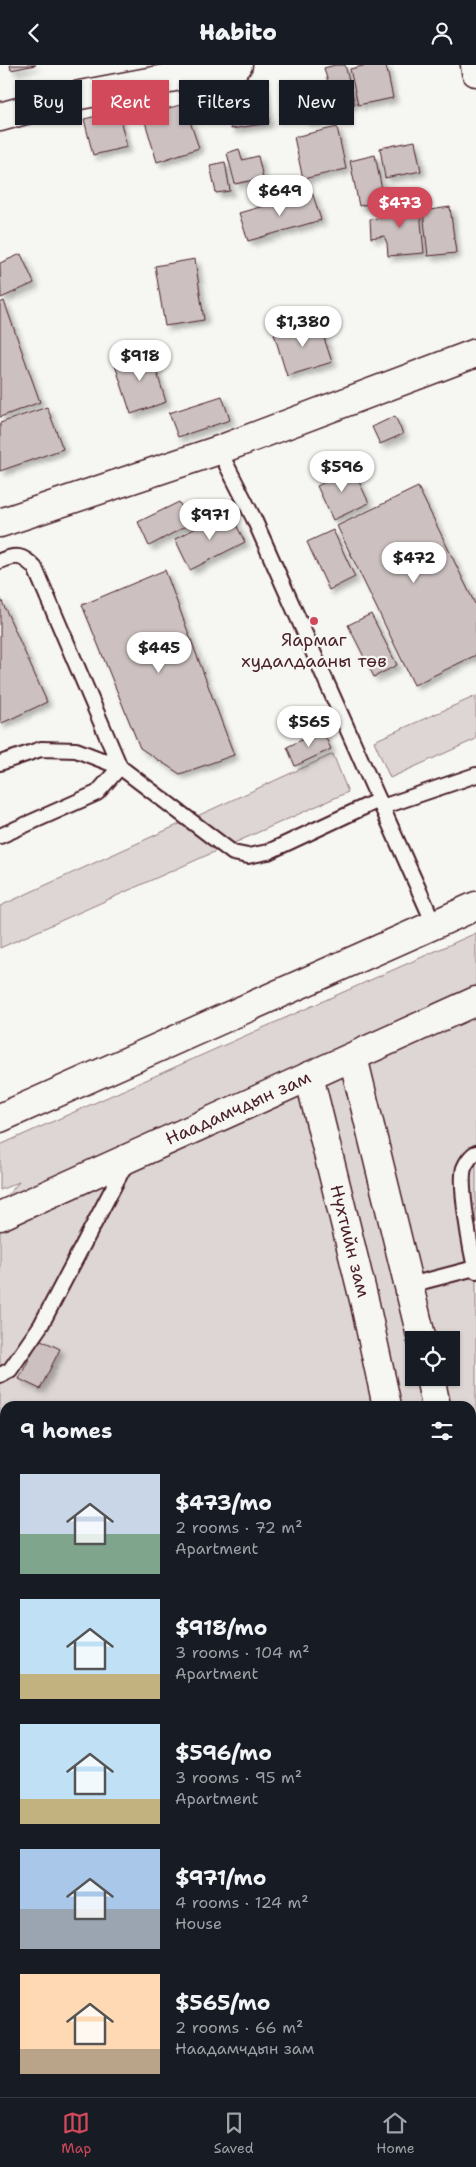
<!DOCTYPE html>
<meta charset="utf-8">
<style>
body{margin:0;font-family:"Shantell Sans",sans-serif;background:#20242c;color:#f1f3f6;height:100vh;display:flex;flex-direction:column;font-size:19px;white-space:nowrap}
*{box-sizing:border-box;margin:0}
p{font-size:16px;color:#9ea1a6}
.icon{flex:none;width:28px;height:28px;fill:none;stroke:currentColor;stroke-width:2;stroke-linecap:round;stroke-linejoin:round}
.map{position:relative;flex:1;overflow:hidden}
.side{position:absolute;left:0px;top:1336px;width:476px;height:696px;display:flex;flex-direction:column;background:#171b24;border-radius:15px 15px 0 0;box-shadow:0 1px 4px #0004}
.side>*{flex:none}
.banner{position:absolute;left:15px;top:15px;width:446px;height:45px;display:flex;gap:10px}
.controls{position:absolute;left:405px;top:1266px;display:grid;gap:10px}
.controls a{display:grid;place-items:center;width:55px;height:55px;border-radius:0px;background:#171b24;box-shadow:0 1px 4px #0004;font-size:25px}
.price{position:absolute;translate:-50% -42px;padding:0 11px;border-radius:18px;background:#fff;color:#222;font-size:16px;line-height:32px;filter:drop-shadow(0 1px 2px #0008)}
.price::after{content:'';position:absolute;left:50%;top:30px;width:15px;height:11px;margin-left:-8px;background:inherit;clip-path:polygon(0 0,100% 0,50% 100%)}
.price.active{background:#d1495b;color:#fff}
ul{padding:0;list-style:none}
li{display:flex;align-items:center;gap:15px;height:125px;padding:0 20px}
li span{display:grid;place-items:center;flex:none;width:140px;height:100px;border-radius:0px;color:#555}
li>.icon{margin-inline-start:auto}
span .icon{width:60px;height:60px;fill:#fffc;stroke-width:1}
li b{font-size:21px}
h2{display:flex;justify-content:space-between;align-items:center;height:60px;padding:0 20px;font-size:21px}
.chip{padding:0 18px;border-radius:0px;background:#171b24;box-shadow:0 1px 4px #0004;font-size:18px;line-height:45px}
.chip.active{background:#d1495b;color:#fff}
header{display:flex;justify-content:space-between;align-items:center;height:65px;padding:0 20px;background:#171b24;font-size:22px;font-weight:800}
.tab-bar{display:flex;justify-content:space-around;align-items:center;height:70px;border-top:1px solid #363941;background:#171b24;font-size:14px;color:#9ea1a6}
.tab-bar a{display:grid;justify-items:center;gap:2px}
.tab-bar .active{color:#d1495b}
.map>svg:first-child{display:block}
</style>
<header><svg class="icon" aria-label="back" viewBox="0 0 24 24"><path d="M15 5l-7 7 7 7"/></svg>Habito<svg class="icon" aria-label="person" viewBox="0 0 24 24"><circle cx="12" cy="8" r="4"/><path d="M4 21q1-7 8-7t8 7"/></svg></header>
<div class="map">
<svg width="476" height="2032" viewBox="0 0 476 2032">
<defs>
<filter id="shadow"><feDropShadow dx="4.5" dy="4.5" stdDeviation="2.5" flood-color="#0004"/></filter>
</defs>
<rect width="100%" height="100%" fill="#f6f6f2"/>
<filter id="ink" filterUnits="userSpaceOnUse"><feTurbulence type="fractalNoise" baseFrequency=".02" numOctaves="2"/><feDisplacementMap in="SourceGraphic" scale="10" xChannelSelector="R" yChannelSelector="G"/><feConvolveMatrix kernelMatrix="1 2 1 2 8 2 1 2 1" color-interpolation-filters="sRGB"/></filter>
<g filter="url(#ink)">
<g fill="#ddd6d5" stroke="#947a80" fill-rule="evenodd">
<path d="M476,631V674L390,713L374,676Z"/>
<path d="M333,689L348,727L0,883V841Z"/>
<path d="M476,868V2032H0V1139L19,1117L0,1125V1080ZM414,1275H451V1312H414ZM5,1341H471V2028H5Z"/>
</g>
<g fill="#ccc1c0" stroke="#4a1f2b" filter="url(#shadow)">
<path d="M10,0H36L11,5Z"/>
<path d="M335,0H345L355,39L335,43L324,3Z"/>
<path d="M367,0H386L393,33L358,40L350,4Z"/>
<path d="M264,21L269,58L231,64L225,27Z"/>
<circle cx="313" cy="42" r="15"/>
<path d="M184,39L199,83L157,97L143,50Z"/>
<path d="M118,46L127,82L93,90L84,54Z"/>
<path d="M337,62L346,104L303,114L294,72Z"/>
<path d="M415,76L421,106L385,113L380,83Z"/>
<path d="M239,84L242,95L258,91L263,113L235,119L227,88Z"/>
<path d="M375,90L384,135L359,141L350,96Z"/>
<path d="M225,97L230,126L216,128L210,100Z"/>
<path d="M312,127L321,155L248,176L239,148Z"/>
<path d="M409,135L410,147L420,146L424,188L388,191L387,178L384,171L371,173L370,154L388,152L386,138Z"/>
<path d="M450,142L456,188L428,191L423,146Z"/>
<path d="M21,189L34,218L1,233L0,198Z"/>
<path d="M195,194L204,255L165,261L155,201Z"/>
<path d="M4,236L40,337L0,352V238Z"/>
<path d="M318,255L332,297L287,311L274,269Z"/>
<path d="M150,285L166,337L131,349L114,297Z"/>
<path d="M222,331L230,355L178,372L169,348Z"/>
<path d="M47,342L63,384L0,406V358Z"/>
<path d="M395,351L403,369L380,379L372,362Z"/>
<path d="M337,402L342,412L354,406L369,438L333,455L317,421L325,417L322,410Z"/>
<path d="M418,422L476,541V590L414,620L337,461Z"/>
<path d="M179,437L190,459L149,481L138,457Z"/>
<path d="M229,446L245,477L190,505L175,474Z"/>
<path d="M333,465L355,512L329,525L307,477Z"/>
<path d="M165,505L234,690L180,709L140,683L82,540Z"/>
<path d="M0,532L47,637L0,659Z"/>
<path d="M371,549L397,600L374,612L348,560Z"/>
<path d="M322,665L331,684L295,701L287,682Z"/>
<path d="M39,1274L60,1284L40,1324L19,1314Z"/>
<path d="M212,2028H302L303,2032H213Z"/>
</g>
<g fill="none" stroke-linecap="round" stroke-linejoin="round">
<defs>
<g id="lane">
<path d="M219,385L254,454L434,859"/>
<path d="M0,496C16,489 23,490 35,503L120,702"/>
<path d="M0,698L41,684L76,685L120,702L233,788L248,791L268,787L379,735"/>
<path d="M382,742L476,710"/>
<path d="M0,771L97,728L120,702"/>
<path d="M476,1088C471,1090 466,1098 464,1103C459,1120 471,1187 476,1206"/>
<path d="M410,1220L475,1203"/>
<path d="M0,1310L10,1305L41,1260L126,1098"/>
</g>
<g id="street">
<path d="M475,0L476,7"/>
<path d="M0,52L80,30L238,0"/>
<path d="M0,458L219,385L476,288"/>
<path d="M0,2002L5,2000"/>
<path d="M386,2028L388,2032"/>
</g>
<g id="secondary">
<path d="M353,992L422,1275"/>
<path d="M309,1011L365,1239L387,1341"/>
<path d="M430,1312L436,1341"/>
<path d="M471,1509L476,1532"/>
<path d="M471,1740L476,1763"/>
</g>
<g id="highway">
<path d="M0,1053L476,841"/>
<path d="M0,1151L476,936"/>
</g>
</defs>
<use href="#lane" stroke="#4a1f2b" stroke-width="18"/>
<use href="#street" stroke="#4a1f2b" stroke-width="31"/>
<use href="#secondary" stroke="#4a1f2b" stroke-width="31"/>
<use href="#highway" stroke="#4a1f2b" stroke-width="31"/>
<use href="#lane" stroke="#f6f6f2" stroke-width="14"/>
<use href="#street" stroke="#f6f6f2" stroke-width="28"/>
<use href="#secondary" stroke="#f6f6f2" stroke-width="28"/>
<use href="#highway" stroke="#f6f6f2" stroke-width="28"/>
</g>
</g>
<circle fill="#d1495b" stroke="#f6f6f2" stroke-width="2" cx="314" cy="556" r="5"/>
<g text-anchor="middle" stroke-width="4.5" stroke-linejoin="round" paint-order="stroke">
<g font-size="18" fill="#4a1f2b" stroke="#f6f6f2">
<text x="314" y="581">Яармаг<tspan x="314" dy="21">худалдааны төв</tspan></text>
</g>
<g font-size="18" fill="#4a1f2b" stroke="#f6f6f2">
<text transform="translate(238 1043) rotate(-24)" y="6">Наадамчдын зам</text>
<text transform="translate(350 1176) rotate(76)" y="6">Нүхтийн зам</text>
</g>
</g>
</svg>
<div class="controls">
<a><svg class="icon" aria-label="locate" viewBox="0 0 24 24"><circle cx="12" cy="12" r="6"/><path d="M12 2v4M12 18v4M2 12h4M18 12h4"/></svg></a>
</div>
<b class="price" style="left:280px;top:152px">$649</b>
<b class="price active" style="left:400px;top:164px">$473</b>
<b class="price" style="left:303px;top:283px">$1,380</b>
<b class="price" style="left:140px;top:317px">$918</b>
<b class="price" style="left:342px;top:428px">$596</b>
<b class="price" style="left:210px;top:476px">$971</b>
<b class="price" style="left:414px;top:519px">$472</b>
<b class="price" style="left:159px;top:609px">$445</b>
<b class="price" style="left:309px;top:683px">$565</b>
<div class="banner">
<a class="chip">Buy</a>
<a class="chip active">Rent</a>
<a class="chip">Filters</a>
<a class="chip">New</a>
</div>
<section class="side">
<h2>9 homes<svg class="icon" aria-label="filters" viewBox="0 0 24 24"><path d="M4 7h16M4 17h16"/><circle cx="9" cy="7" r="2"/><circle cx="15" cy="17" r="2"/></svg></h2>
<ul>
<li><span style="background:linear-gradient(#c9d6e8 60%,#7fa58c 0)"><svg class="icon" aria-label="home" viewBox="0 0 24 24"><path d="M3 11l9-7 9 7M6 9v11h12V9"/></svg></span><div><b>$473/mo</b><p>2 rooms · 72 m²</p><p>Apartment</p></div></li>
<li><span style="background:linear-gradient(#bfe0f5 75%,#c2b280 0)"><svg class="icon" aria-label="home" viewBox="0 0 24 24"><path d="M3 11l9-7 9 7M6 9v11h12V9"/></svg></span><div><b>$918/mo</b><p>3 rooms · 104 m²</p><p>Apartment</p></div></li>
<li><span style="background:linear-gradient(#bfe0f5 75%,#c2b280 0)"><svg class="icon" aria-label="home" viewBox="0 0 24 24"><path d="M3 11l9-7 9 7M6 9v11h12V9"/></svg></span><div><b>$596/mo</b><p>3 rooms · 95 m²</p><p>Apartment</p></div></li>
<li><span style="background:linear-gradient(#a9c7e8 60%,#9aa5b1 0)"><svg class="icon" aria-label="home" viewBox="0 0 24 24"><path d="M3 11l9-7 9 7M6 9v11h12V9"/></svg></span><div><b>$971/mo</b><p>4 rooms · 124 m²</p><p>House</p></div></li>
<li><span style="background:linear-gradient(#ffd9b3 75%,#b9a48a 0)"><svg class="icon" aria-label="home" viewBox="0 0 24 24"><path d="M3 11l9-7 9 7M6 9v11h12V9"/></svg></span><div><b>$565/mo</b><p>2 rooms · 66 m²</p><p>Наадамчдын зам</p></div></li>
</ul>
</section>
</div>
<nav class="tab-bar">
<a class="active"><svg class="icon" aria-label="map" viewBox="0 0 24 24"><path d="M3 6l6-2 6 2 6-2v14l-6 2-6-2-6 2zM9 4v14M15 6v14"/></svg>Map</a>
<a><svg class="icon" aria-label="saved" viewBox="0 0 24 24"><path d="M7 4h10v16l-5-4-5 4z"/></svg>Saved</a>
<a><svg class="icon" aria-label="home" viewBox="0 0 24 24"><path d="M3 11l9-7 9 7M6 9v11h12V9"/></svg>Home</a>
</nav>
